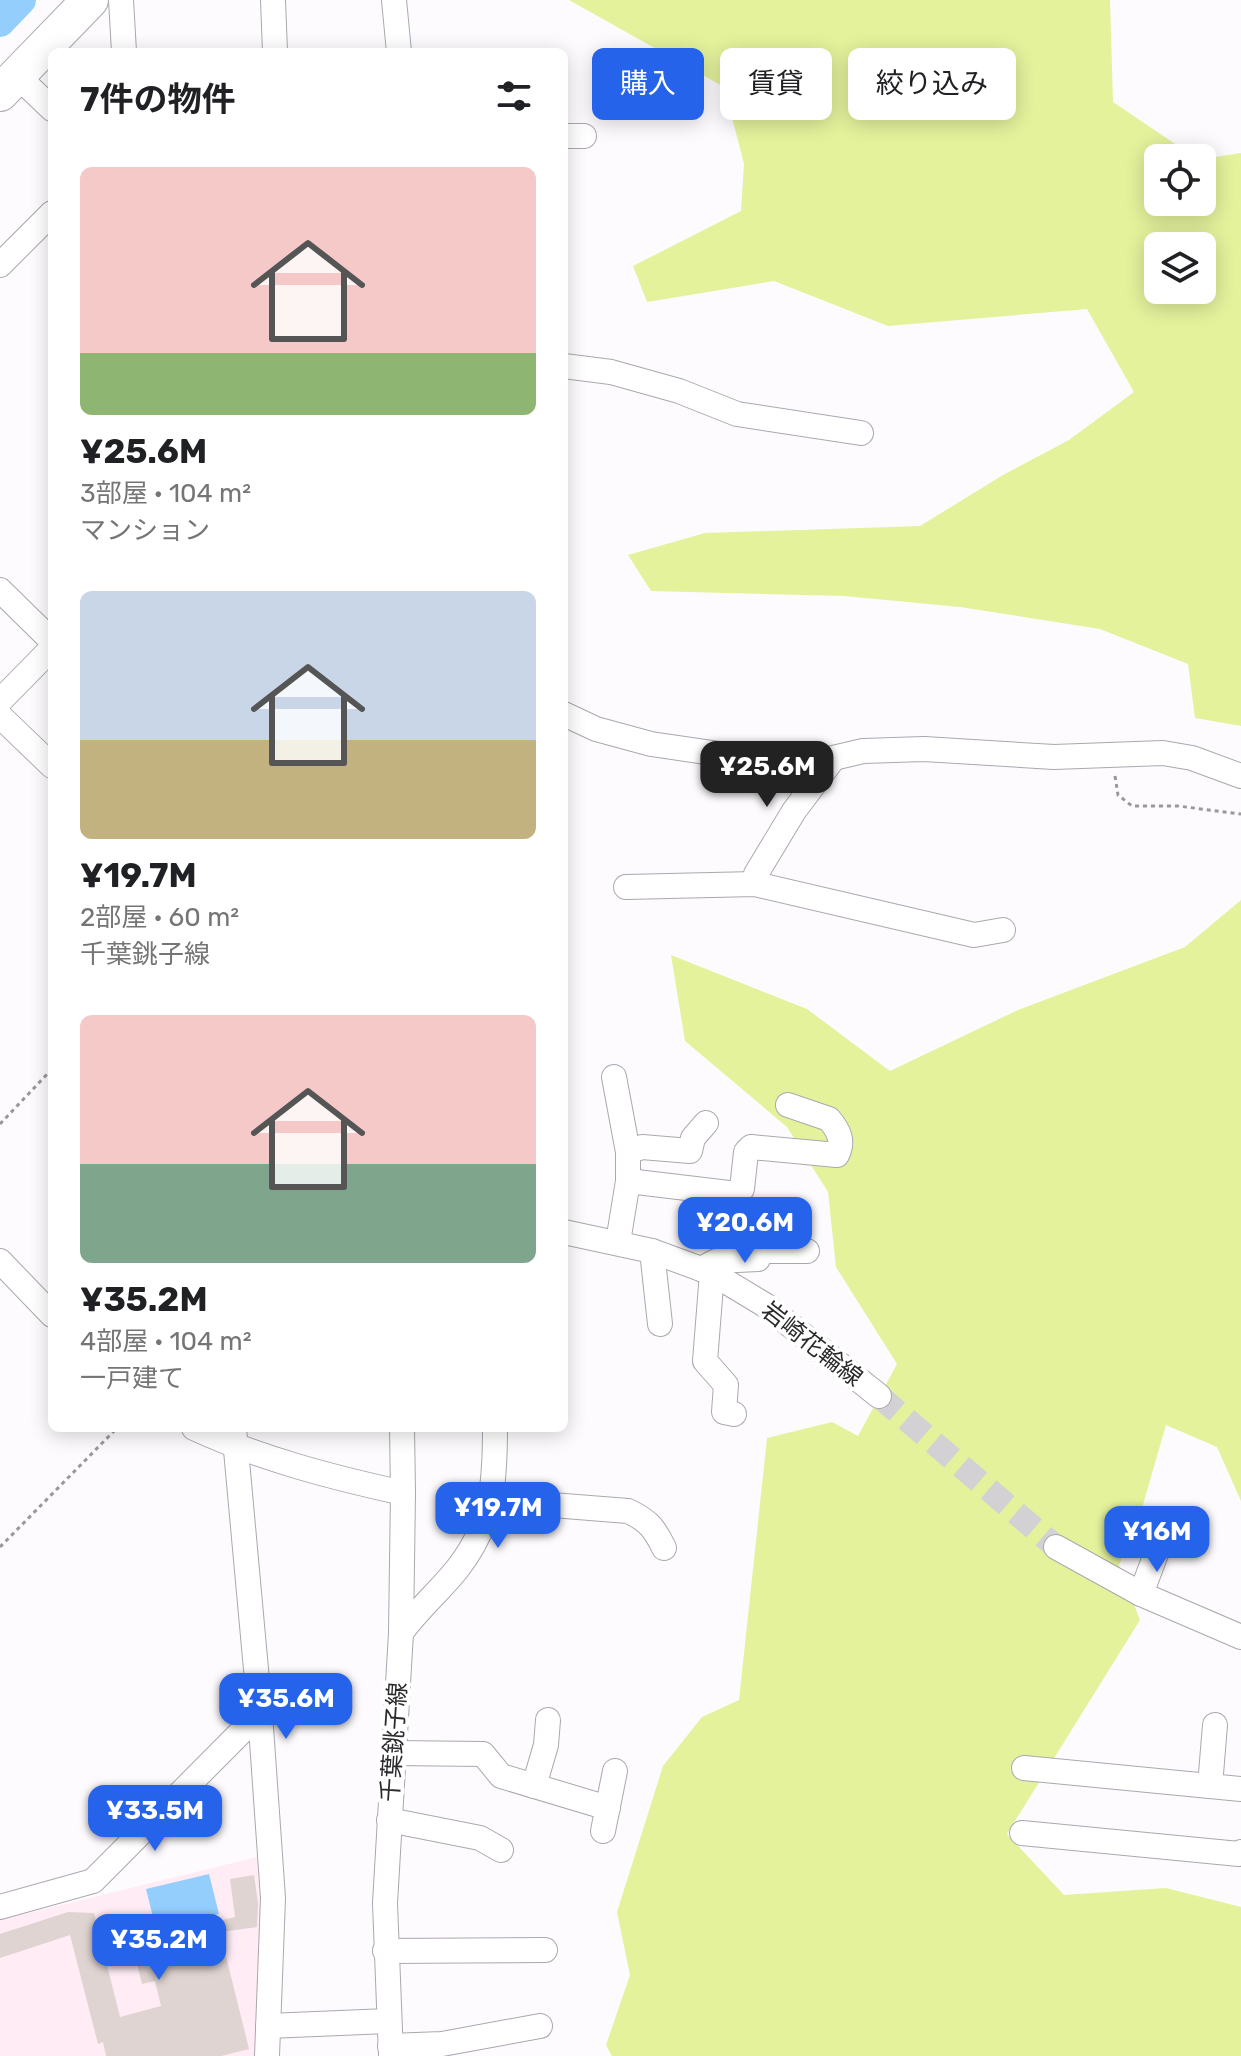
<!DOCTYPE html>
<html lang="ja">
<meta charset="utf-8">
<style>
body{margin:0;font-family:Rubik,"Noto Sans JP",sans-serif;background:#f2f2f2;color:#202124;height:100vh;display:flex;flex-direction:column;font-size:30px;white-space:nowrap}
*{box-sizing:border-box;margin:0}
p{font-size:26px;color:#757577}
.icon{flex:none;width:44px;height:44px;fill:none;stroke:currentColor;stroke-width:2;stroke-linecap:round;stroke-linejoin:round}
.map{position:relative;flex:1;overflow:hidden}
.panel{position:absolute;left:48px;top:48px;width:520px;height:1384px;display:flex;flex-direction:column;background:#fff;border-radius:12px;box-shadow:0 4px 20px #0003}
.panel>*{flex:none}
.guide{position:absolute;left:592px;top:48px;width:528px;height:72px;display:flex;gap:16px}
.tools{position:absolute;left:1144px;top:144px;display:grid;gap:16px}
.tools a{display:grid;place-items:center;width:72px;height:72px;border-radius:12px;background:#fff;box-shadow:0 4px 20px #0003;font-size:40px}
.price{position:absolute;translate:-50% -68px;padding:0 18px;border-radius:16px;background:#2563eb;color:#fff;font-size:26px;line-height:52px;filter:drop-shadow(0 2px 4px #0008)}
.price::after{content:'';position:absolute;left:50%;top:48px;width:24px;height:18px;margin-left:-12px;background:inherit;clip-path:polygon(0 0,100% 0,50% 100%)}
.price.current{background:#222;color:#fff}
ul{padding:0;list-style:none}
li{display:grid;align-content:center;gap:16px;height:424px;padding:0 32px}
li span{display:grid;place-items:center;height:248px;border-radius:12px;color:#555}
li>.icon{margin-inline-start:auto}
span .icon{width:144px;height:144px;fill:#fffc;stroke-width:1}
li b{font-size:34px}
h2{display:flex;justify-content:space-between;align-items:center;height:96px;padding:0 32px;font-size:34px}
.pill{padding:0 28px;border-radius:12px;background:#fff;box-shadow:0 4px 20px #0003;font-size:28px;line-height:72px}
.pill.current{background:#2563eb;color:#fff}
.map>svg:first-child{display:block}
</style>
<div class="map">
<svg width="1241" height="2056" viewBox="0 0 1241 2056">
<rect width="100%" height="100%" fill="#fdfbfe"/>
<path fill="#ffecf5" d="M257,1857L262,1923L257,2056H0V1920Z"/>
<g fill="#e4f29c" fill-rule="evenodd">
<path d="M569,0H1110L1113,102L1196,158H1158V202H1202V159L1241,153V726L1195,718L1188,664L1100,629L960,607L844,596L651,591L628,555L705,533L920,526L1003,475L1069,440L1134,392L1087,309L888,326L774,281L647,302L633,266L741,211L744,164L724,87ZM1158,246H1202V290H1158Z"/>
<path d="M1241,900V1501L1217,1447L1166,1425L1140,1515L1119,1565L1140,1620L1007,1834L1064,1895L1166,1888L1241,1907V2056H612L606,2045L630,1975L617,1912L663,1766L702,1717L739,1700L767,1438L832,1422L858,1436L897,1364L836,1267L828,1192L787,1127L685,1041L671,955L807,1009L890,1071L1018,1010L1185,947Z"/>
</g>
<path fill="#94cefd" d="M209,1874L219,1914L156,1929L146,1889Z"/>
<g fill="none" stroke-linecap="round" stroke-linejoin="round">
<path stroke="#94cefd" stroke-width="30" d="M0,22L21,0"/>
</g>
<path fill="#dfd4d1" d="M254,1875L258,1903L257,1927L220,1932L249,2049L221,2056H106L103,2042L98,2044L70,1935L0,1958V1934L68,1912L94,1913L120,2017L161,2006L155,1981L142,1984L132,1943L235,1917L230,1879Z"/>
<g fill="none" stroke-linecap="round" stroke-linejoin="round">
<path stroke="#d3d1d4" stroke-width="24" stroke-dasharray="24 12" stroke-linecap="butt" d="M879,1396L1056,1547"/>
<defs>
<g id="minor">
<path d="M121,0L124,52"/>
<path d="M273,0L275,52"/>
<path d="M394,0L399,52"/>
<path d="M29,87L52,109"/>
<path d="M564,136H584"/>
<path d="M0,265L52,213"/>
<path d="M564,366L611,372L679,391L737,414L861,433"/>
<path d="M0,590L52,641"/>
<path d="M0,701L52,648"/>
<path d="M564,714L596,729L651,744L754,759L812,763L863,751L924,749L1054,757L1163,753L1192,758L1241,776"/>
<path d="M0,716L52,766"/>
<path d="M755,884L756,874L794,811L833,759"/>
<path d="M626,887L755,884L974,935L1003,930"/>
<path d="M614,1077L628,1152V1181L618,1242"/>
<path d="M628,1152L642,1147L690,1151L693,1138L706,1123"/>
<path d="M628,1181L737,1194L742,1189L746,1152L751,1147L837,1155C844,1141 839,1131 829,1119L788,1105"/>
<path d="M564,1232L652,1251L712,1273L765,1305L879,1396"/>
<path d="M652,1251L660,1324"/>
<path d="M0,1261L52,1315"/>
<path d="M701,1269L716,1261L758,1259L762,1251H807"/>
<path d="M712,1273L705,1361L726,1385L724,1412L734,1414"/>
<path d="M194,1428C261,1459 331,1477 403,1493"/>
<path d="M234,1428L260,1713L273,1898L267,2056"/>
<path d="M490,1500L628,1511C648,1520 655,1529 664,1548"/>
<path d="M1056,1547L1141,1594L1241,1637"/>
<path d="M1141,1594L1163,1535"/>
<path d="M401,1633C418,1609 440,1591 458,1568C493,1523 495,1483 495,1428"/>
<path d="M394,1753L483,1754L501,1776L608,1808"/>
<path d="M1024,1768L1241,1789"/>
<path d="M534,1786L546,1745L548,1720"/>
<path d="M1210,1786L1215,1725"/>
<path d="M389,1820L480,1838L501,1850"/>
<path d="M603,1831L615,1771"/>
<path d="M1022,1833L1239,1854L1241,1852"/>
<path d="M0,1907L93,1881L260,1713"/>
<path d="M385,1951L545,1950"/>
<path d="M268,2026L388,2021"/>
<path d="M390,2046L442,2044L540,2026"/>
<path d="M391,2056L385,1903L401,1633L403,1493L402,1428"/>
</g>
<path id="highway" d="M0,93L90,0"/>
</defs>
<use href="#minor" stroke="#aca7af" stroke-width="26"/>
<use href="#highway" stroke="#aca7af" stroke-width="38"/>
<g stroke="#99979a" stroke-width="3" stroke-dasharray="4 4" stroke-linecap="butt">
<path d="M1115,776L1118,795L1132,806H1178L1241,814"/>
<path d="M0,1124L52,1069"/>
<path d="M0,1547L117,1428"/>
</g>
<use href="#minor" stroke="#fff" stroke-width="24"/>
<use href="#highway" stroke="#fff" stroke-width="36"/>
</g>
<g text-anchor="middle" stroke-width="8" stroke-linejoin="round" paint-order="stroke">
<g font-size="24" fill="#2a292c" stroke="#fff">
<text transform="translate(812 1344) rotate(38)" y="8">岩崎花輪線</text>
<text transform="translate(394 1742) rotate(-86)" y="8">千葉銚子線</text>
</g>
</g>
</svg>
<div class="tools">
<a><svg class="icon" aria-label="locate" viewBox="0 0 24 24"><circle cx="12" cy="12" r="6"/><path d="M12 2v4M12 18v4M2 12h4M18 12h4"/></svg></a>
<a><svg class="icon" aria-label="layers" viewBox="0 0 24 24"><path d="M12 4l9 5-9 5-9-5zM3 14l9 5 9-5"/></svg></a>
</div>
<b class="price current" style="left:767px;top:809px">¥25.6M</b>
<b class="price" style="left:745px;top:1265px">¥20.6M</b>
<b class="price" style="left:498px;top:1550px">¥19.7M</b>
<b class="price" style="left:1157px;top:1574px">¥16M</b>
<b class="price" style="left:286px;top:1741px">¥35.6M</b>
<b class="price" style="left:155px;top:1853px">¥33.5M</b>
<b class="price" style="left:159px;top:1982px">¥35.2M</b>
<div class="guide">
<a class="pill current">購入</a>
<a class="pill">賃貸</a>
<a class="pill">絞り込み</a>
</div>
<section class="panel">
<h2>7件の物件<svg class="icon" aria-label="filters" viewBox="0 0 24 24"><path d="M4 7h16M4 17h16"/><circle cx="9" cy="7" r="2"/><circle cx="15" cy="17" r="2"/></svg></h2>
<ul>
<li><span style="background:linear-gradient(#f6c9c9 75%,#8fb573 0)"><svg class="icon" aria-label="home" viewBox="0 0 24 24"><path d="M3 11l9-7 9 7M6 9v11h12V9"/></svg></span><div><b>¥25.6M</b><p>3部屋 · 104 m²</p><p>マンション</p></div></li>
<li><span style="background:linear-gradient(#c9d6e8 60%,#c2b280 0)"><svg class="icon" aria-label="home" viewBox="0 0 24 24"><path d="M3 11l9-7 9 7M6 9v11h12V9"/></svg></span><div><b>¥19.7M</b><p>2部屋 · 60 m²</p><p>千葉銚子線</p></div></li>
<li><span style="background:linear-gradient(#f6c9c9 60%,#7fa58c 0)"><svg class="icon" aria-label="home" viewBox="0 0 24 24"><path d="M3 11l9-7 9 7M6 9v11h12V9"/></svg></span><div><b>¥35.2M</b><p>4部屋 · 104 m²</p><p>一戸建て</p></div></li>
</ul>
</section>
</div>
